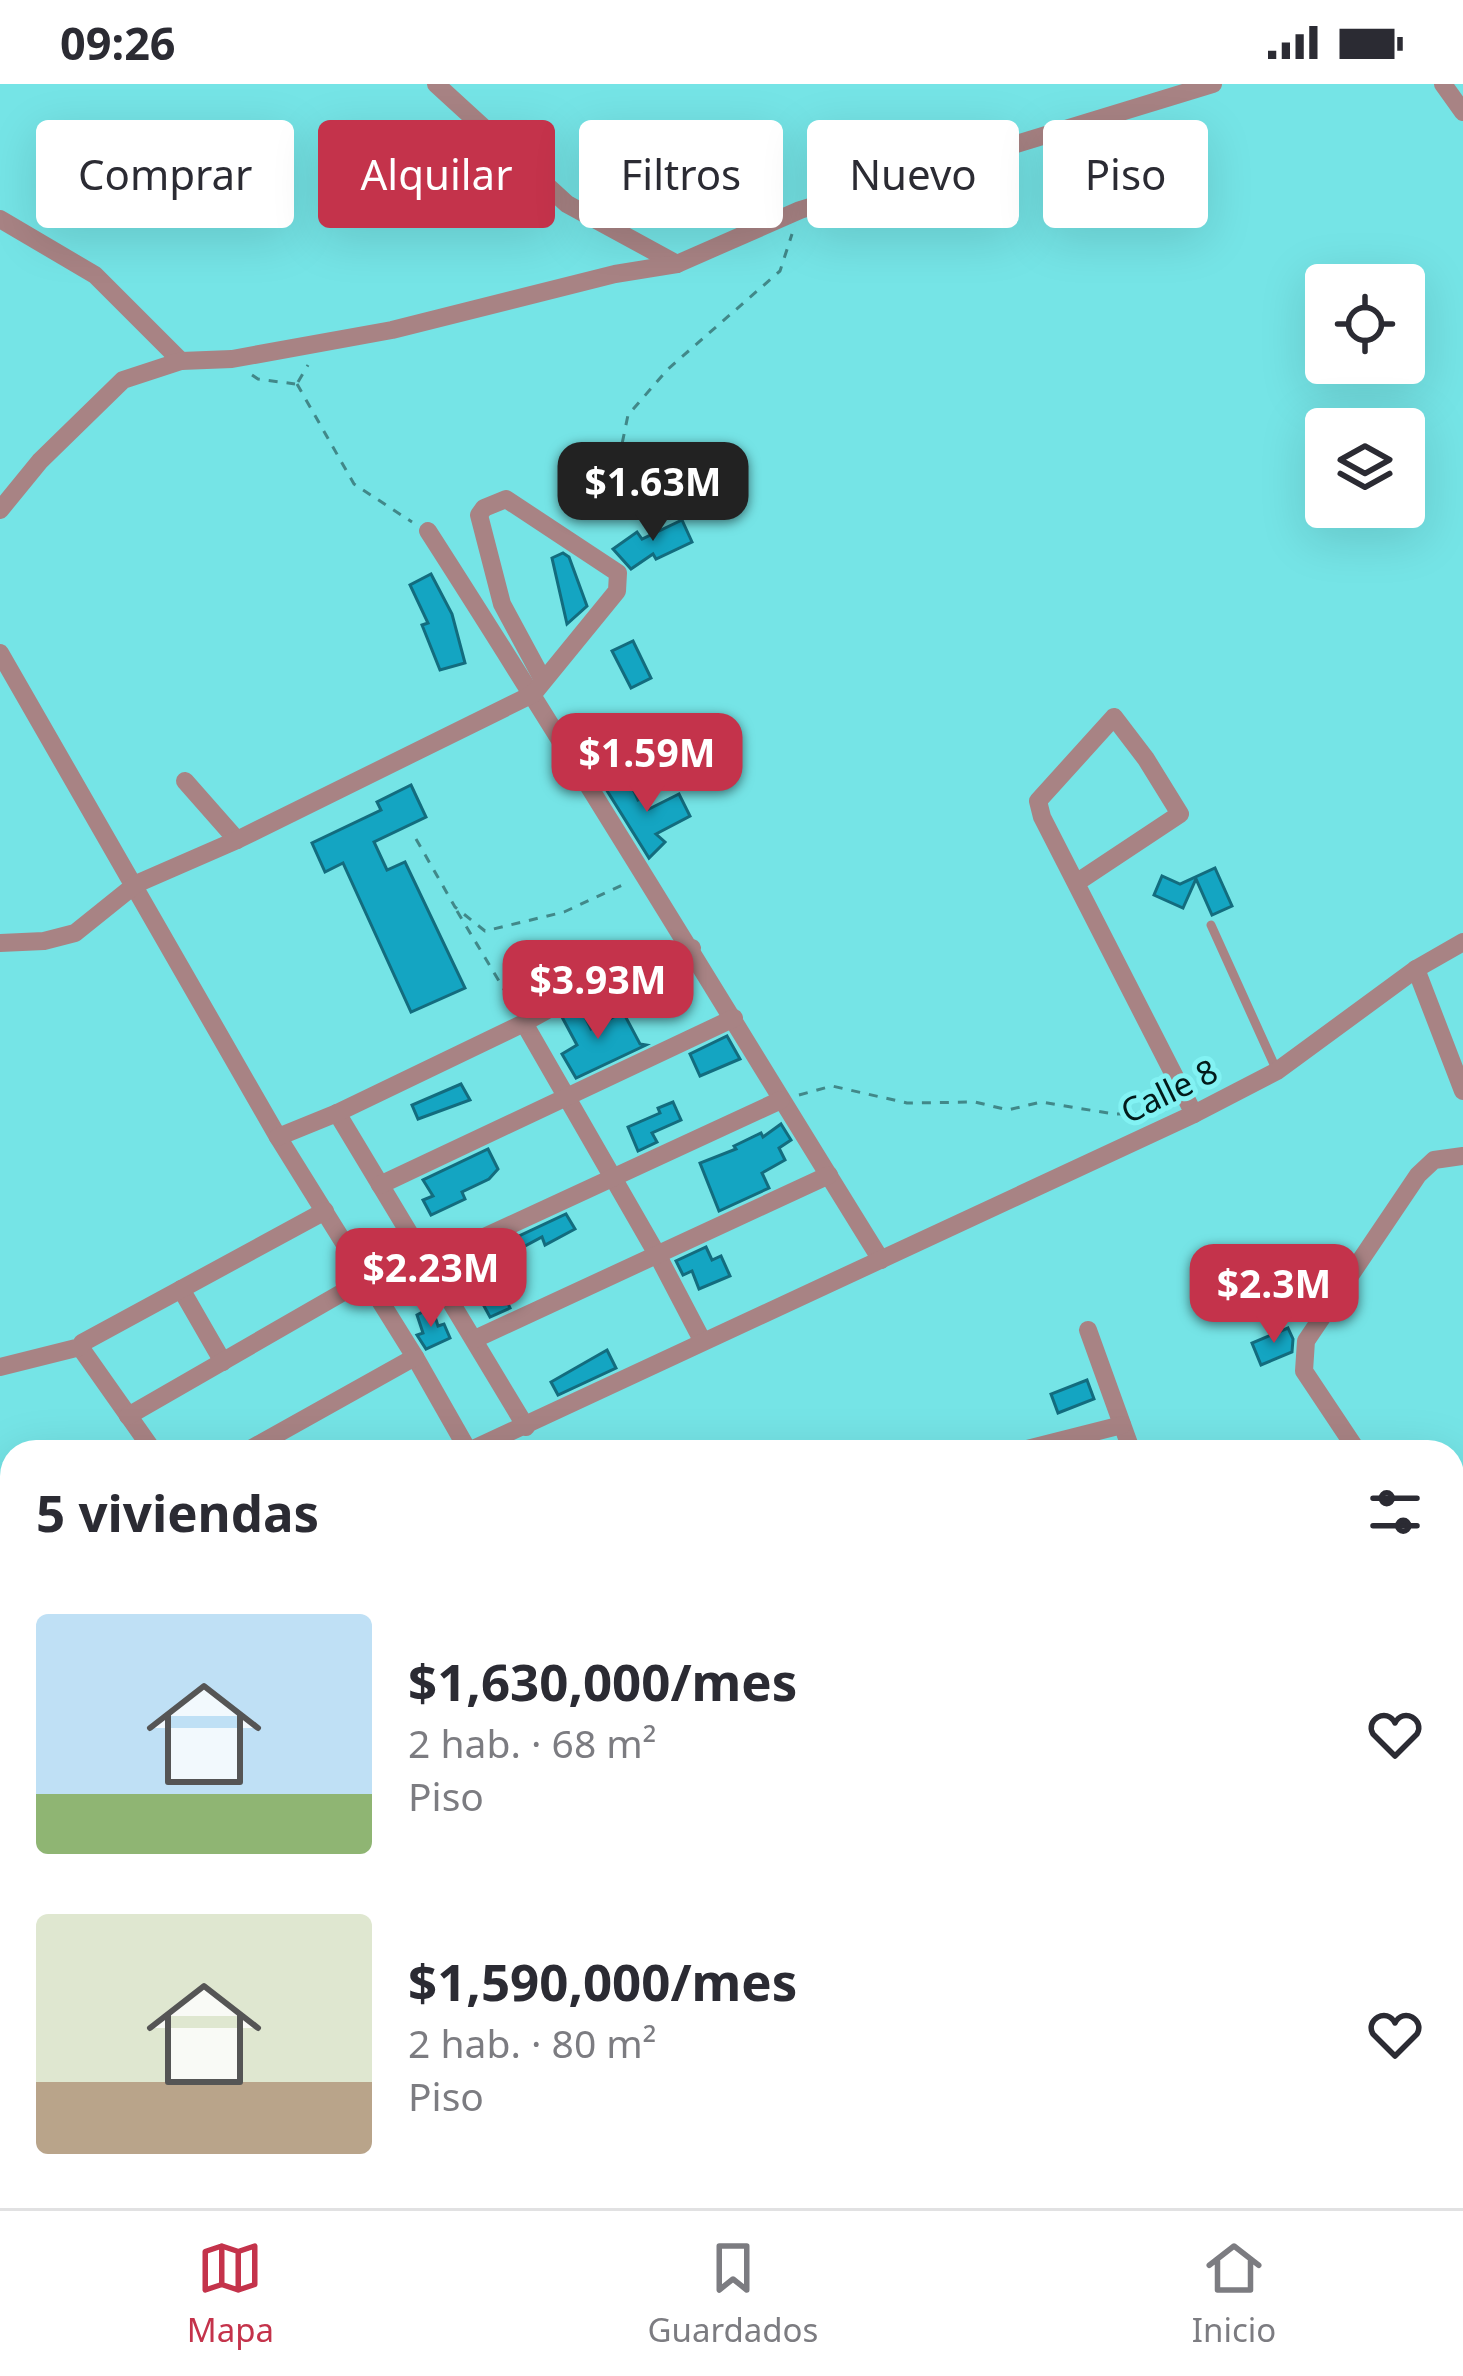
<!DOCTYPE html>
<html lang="es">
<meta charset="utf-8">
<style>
body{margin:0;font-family:"Noto Sans",sans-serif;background:#f7f7f7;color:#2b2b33;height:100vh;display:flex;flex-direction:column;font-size:45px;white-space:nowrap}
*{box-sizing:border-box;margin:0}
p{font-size:39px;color:#7c7c81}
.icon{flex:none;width:66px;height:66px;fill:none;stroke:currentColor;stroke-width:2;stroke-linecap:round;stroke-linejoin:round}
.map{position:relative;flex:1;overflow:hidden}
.panel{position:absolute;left:0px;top:1356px;width:1464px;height:768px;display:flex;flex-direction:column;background:#fff;border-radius:36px 36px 0 0;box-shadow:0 12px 48px #0002}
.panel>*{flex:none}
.banner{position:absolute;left:36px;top:36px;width:1392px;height:108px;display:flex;gap:24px}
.controls{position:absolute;left:1305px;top:180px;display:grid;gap:24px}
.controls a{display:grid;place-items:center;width:120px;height:120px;border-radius:12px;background:#fff;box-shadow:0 12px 48px #0002;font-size:60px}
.price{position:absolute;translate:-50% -102px;padding:0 27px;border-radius:24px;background:#c4334b;color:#fff;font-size:39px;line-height:78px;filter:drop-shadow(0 3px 6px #0008)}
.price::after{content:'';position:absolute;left:50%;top:72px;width:36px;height:27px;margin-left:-18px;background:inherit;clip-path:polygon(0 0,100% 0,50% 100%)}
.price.selected{background:#222;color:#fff}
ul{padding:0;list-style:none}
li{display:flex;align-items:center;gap:36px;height:300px;padding:0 36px}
li span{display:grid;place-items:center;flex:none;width:336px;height:240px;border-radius:12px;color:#555}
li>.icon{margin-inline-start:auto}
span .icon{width:144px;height:144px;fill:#fffc;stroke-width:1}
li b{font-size:51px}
h2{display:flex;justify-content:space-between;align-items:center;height:144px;padding:0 36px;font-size:51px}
.chip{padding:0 42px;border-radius:12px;background:#fff;box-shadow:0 12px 48px #0002;font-size:42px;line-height:108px}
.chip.selected{background:#c4334b;color:#fff}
.status{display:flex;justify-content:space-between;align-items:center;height:84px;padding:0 60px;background:#fff;direction:ltr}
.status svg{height:33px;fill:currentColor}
.tabs{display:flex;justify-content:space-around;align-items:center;height:168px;border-top:3px solid #e1e1e2;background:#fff;font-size:33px;color:#7c7c81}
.tabs a{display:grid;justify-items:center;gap:6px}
.tabs .selected{color:#c4334b}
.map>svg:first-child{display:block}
</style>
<div class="status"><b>09:26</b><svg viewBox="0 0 49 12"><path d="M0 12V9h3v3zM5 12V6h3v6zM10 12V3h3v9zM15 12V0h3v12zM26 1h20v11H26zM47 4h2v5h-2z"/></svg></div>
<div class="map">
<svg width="1463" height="2124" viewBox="0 0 1463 2124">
<rect width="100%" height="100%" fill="#75e4e6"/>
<g fill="#14a5c2" stroke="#136c7e" stroke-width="3">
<path d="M682,436L692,458L656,475L653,470L631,485L613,465L637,448L642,455Z"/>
<path d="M563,469L569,473L587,522L567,540L552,474Z"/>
<path d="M431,490L452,530L465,579L440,586L422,541L428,539L410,501Z"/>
<path d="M633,557L651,594L631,604L612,567Z"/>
<path d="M628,694L638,716L644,713L649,725L679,710L690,732L656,750L665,758L649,774L606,705Z"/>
<path d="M411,701L426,733L374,758L387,786L405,778L465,904L411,928L343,779L325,788L312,759L381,726L377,718Z"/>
<path d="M1215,784L1232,822L1212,831L1196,795L1183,824L1154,811L1162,792L1180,800Z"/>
<path d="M580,923L591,945L623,928L640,960L646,961L576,994L562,970L577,961L562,933Z"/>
<path d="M727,952L740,975L700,992L690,970Z"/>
<path d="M461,1000L470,1016L418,1035L412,1021Z"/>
<path d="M673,1018L681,1036L652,1049L657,1058L638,1067L628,1043L660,1029L658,1024Z"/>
<path d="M781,1040L791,1056L779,1064L785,1076L762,1089L769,1104L719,1127L700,1079L736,1065L734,1062L761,1049L763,1053Z"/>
<path d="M488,1065L498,1085L489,1095L462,1108L465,1115L431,1131L423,1116L433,1112L423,1096Z"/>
<path d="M566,1130L575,1145L545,1161L542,1153L512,1169L506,1158Z"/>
<path d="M706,1163L712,1176L721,1172L730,1192L699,1205L692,1187L683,1191L676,1177Z"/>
<path d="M489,1178L510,1224L490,1233L466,1189Z"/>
<path d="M432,1223L438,1242L444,1240L450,1254L426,1265L417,1251L423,1249L417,1231Z"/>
<path d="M1288,1244L1293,1255L1292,1268L1261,1281L1252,1259Z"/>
<path d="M607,1266L616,1284L558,1311L551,1298Z"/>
<path d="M1087,1296L1094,1315L1058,1329L1051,1310Z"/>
</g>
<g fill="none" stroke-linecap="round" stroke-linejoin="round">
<g stroke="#418889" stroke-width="3" stroke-dasharray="9 9" stroke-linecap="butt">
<path d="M252,291L258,295L295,300"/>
<path d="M298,298L308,281"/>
<path d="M297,300L354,400L412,438"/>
<path d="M615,394L628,331L668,285L780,187L792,150"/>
<path d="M416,755L455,823L485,847L564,828L629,798"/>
<path d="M457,827L514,922"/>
<path d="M799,1011L832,1002L907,1019L975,1018L1008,1026L1041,1018L1114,1030L1149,1029"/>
</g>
<path stroke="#a88384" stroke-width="9" d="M1211,841L1277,987"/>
<g stroke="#a88384" stroke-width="18">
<path d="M436,0L567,120L677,180"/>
<path d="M1443,0L1463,28"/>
<path d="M0,135L95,191L181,277"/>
<path d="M0,426L40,377L123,296L181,277L232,275L392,246L615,190L677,180L800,126L1213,0"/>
<path d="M428,447C583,688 730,933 881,1176"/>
<path d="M0,569L278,1053L415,1273L469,1368"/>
<path d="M185,697L237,756"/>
<path d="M1076,799L1180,730L1146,675L1114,633L1038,717L1042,733L1194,1030"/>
<path d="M0,859L44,857L75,849L136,800L237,756L533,610L617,507L618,489L506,415L484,424L479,431L502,520L543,596"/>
<path d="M1416,885L1463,1007"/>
<path d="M524,939L658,1172L702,1256"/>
<path d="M337,1029L526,1343"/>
<path d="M278,1053L337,1029L524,939L646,871L692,864"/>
<path d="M380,1101L734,934"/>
<path d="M428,1179L781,1016"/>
<path d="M181,1205L223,1278"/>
<path d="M1088,1246L1132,1368"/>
<path d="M475,1255L829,1091"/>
<path d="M80,1263L154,1368"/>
<path d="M0,1283L80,1263L82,1259L325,1127"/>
<path d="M128,1332L366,1195"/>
<path d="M245,1368L415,1273"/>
<path d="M467,1368L1194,1030L1277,987L1416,885L1463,858"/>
<path d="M1015,1368L1122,1341"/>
<path d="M1358,1368L1304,1287L1306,1257L1418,1091L1434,1076L1463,1072"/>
<path d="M1452,1462L1463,1496"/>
<path d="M0,1564L12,1562"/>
<path d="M1452,2063L1463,2058"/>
<path d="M963,2112L966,2124"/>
<path d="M1409,2112L1412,2124"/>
</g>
<g stroke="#7a363c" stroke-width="30">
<path d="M1452,1553L1463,1550"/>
<path d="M0,1922L12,1919"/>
</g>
</g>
<g text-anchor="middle" stroke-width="10" stroke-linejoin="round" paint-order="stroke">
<g font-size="33" fill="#021a1a" stroke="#82f2f3">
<text transform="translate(1169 1007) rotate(-26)" y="12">Calle 8</text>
</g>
</g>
</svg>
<div class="controls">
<a><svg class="icon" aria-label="locate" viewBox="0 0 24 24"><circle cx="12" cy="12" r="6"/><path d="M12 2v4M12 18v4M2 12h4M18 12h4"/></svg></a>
<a><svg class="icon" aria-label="layers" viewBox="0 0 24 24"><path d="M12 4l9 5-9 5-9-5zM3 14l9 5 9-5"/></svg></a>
</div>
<b class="price selected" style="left:653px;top:460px">$1.63M</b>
<b class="price" style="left:647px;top:731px">$1.59M</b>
<b class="price" style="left:598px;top:958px">$3.93M</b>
<b class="price" style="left:431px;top:1246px">$2.23M</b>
<b class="price" style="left:1274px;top:1262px">$2.3M</b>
<div class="banner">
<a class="chip">Comprar</a>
<a class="chip selected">Alquilar</a>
<a class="chip">Filtros</a>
<a class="chip">Nuevo</a>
<a class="chip">Piso</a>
</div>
<section class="panel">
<h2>5 viviendas<svg class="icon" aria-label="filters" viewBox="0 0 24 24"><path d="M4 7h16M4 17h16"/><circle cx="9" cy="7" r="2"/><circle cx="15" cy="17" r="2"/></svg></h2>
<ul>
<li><span style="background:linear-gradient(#bfe0f5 75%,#8fb573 0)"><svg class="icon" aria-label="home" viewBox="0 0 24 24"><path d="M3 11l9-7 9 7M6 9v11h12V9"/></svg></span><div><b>$1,630,000/mes</b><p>2 hab. · 68 m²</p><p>Piso</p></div><svg class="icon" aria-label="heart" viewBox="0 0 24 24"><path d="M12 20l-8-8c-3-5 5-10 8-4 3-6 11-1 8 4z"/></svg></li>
<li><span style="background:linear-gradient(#dfe7d0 70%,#b9a48a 0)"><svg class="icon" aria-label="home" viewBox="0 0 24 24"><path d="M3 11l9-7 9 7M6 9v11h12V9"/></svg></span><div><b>$1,590,000/mes</b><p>2 hab. · 80 m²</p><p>Piso</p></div><svg class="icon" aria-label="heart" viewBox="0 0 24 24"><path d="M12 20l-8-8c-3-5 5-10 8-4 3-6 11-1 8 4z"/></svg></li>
</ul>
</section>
</div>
<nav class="tabs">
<a class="selected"><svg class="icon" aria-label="map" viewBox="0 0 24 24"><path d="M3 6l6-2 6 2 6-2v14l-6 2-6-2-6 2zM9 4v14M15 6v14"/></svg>Mapa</a>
<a><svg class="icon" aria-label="saved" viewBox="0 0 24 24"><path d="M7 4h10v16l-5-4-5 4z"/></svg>Guardados</a>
<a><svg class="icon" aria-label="home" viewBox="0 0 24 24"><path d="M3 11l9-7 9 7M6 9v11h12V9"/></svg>Inicio</a>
</nav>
